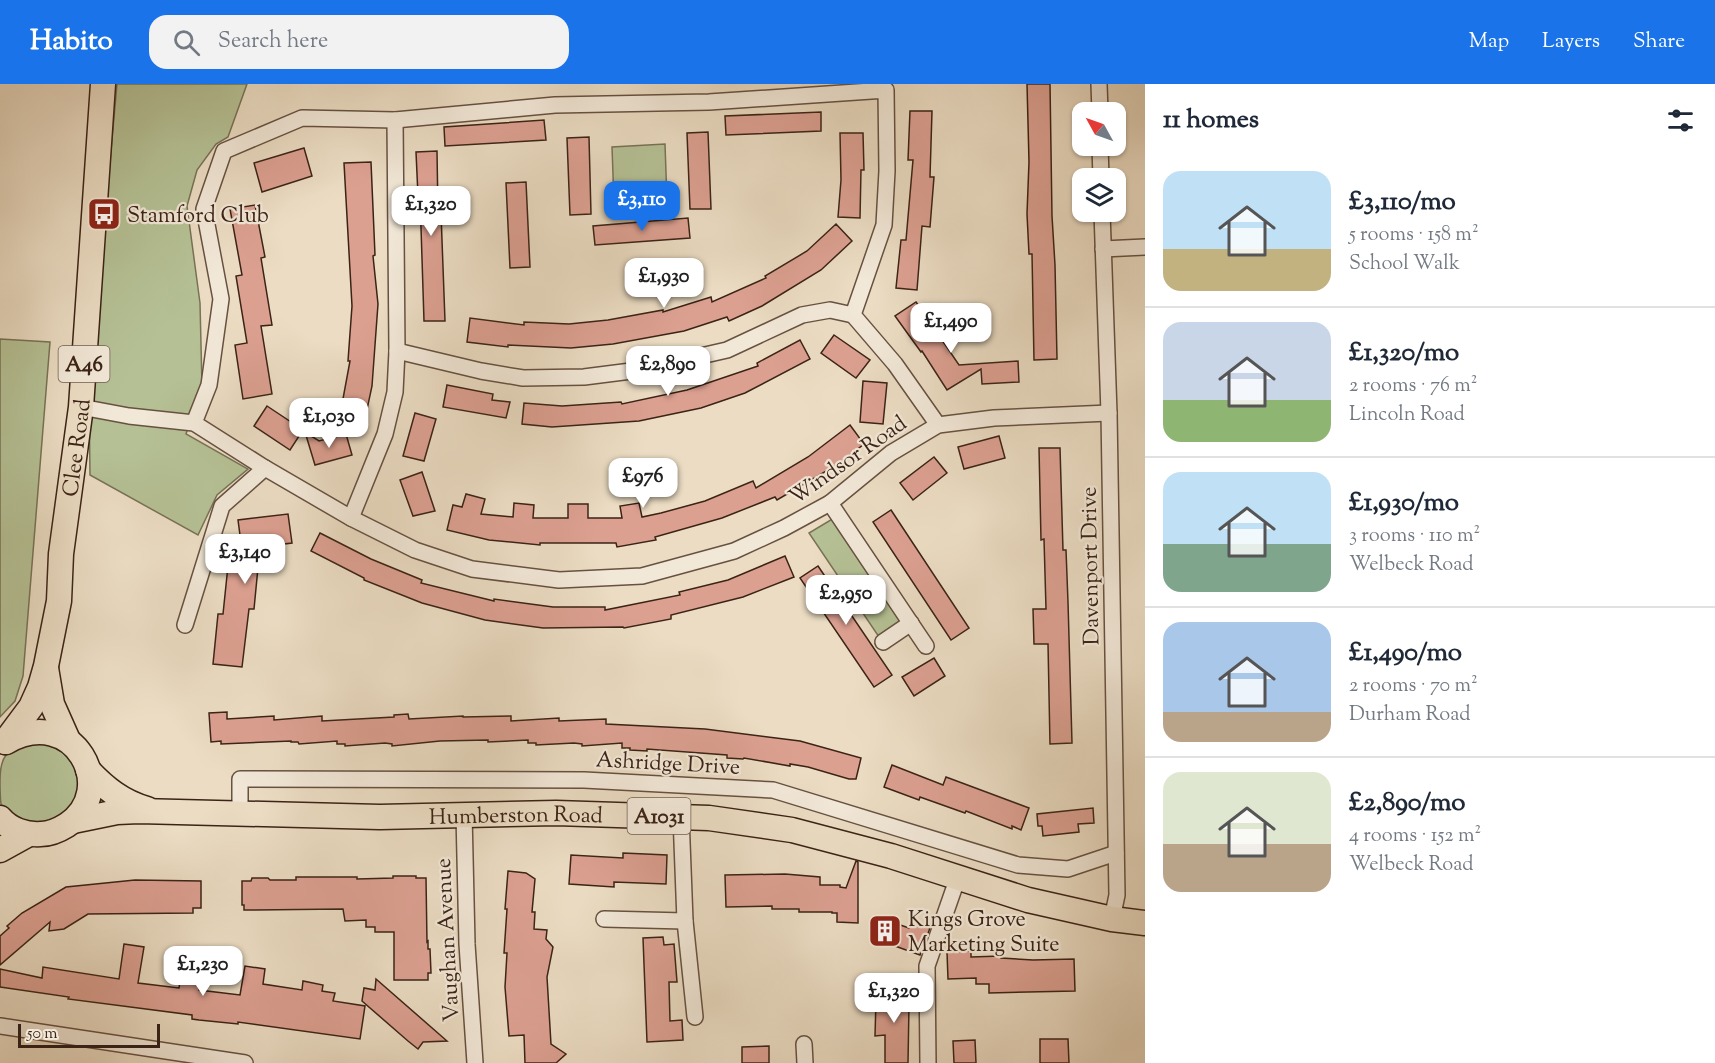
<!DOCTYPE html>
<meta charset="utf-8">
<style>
body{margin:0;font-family:"Sorts Mill Goudy",serif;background:#f2f2f3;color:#1f2937;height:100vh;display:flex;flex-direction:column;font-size:22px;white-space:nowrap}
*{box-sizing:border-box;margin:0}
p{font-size:20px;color:#747a83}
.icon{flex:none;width:33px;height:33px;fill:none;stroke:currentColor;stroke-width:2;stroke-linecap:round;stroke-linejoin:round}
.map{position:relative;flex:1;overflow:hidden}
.drawer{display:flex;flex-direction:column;background:#fff;width:570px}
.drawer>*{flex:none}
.needle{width:39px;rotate:310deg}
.controls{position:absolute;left:1072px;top:18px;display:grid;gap:12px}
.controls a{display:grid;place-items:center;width:54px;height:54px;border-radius:12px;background:#fff;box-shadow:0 2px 4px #0004;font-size:30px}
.scale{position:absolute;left:18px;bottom:15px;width:142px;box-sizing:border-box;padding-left:6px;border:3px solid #3b2316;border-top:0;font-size:16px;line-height:21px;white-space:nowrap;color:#3b2316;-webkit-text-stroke:4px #f2e8d8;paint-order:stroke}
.price{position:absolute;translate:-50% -51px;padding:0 14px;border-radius:12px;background:#fff;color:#222;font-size:20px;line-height:39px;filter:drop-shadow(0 2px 3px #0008)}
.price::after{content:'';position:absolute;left:50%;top:36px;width:18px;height:14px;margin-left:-9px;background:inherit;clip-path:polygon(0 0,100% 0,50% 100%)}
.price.selected{background:#1a73e8;color:#fff}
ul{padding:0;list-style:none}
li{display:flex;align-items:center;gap:18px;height:150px;padding:0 18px}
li+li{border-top:2px solid #e0e1e3}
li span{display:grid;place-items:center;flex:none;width:168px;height:120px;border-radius:18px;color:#555}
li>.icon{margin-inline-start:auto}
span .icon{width:72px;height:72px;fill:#fffc;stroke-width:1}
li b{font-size:26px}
h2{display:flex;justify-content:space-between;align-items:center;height:72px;padding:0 18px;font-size:26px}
header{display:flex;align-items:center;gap:36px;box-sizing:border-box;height:84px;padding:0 30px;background:#1a73e8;color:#fff}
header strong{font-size:28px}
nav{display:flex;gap:33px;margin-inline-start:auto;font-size:21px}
.search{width:420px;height:54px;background:#f2f2f3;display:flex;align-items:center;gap:15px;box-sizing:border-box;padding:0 21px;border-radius:18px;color:#747a83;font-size:22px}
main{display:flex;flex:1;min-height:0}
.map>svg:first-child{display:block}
</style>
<header>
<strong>Habito</strong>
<div class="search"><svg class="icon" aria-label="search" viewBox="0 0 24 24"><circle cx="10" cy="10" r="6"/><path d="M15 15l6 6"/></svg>Search here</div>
<nav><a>Map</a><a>Layers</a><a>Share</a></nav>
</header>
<main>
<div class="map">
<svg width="1145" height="979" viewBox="0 0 1145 979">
<rect width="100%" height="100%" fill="#ebdcc3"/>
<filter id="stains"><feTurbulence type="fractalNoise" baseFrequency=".00333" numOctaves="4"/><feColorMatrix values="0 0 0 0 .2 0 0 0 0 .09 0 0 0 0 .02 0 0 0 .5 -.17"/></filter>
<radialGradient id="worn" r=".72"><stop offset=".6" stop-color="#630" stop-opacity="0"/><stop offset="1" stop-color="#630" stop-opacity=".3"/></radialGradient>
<g fill="#b5c195" stroke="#787256" stroke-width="1.5">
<path d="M117,0H247L228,53L216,60L197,86L187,122L200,219L202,302L186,350L248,385L217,411L198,451L90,391L89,312Z"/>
<path d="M665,60L667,117L614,119L612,63Z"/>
<path d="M0,255L50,258L23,592L15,617L0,633Z"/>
<path d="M834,434L904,537L879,553L809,449Z"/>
<path d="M35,656L63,664C67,672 75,680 78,688C85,705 69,730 54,737C38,745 8,736 1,720C0,713 0,704 0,697C0,666 10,667 35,656Z"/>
</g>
<g fill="#dca091" stroke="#3b2316" stroke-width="1.5">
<path d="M1027,0H1050L1052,132L1055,181L1057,275L1034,276L1032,170H1029L1027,130L1029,78Z"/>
<path d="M910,27H932L930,93H934L930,143L922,142L917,206L896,204L901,156H906L913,76H908Z"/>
<path d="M821,28V47L726,51L725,32Z"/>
<path d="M544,36L546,56L445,62L444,43Z"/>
<path d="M708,48L711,125H690L687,49Z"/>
<path d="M840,49H863L864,86H861L860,134L838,133L841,96Z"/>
<path d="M589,53L591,130L570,131L567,54Z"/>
<path d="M304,64L312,92L262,108L254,79Z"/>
<path d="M437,67L438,129H441L445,237H424L420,112H418L416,68Z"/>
<path d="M371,78L375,171L373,172L378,220L372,302L365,335L340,331L350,277H348L352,222L344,79Z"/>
<path d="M526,98L530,183L510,184L506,99Z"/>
<path d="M255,121L265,173L261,174L272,241L261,242L272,310L243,315L235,261L247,259L236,192L242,191L230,125Z"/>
<path d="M688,134L690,154L595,161L593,142Z"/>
<path d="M836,140L852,157L821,186L762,222L729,237L727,233L684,247L613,260L571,264L508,261V263L467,258L470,234L524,241V238L569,240L608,236L663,226V228L711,213L712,218L766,194L765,192L807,167Z"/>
<path d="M916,218L959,281L1018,277L1019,298L982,300L981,285L947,306L922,267L921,268L895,232Z"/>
<path d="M834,251L870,276L856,294L821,269Z"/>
<path d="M800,256L810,275L745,309L701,324L639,337L552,343L522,340L524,319L562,322L621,318L622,320L687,306L758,282L757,279Z"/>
<path d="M863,297L887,299L883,340L860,338Z"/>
<path d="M447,301L493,310L492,316L510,318L506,334L443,323Z"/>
<path d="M267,322L303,346L290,366L254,342Z"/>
<path d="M415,329L436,335L424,377L403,372Z"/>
<path d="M850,341L864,360L829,387L828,386L777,416L775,413L722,434L655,453L656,456L617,463L616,459H540V461L489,456L447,446L453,421L462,423L466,410L485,415L481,430L513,433L514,419L534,421L533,434H568V420H588V434H622L620,422L639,419L642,433L661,429L705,417L753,397L756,404L808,373Z"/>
<path d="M305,348L319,357L346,350L352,371L315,381Z"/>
<path d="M999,352L1005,374L964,385L958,363Z"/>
<path d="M1039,364H1060L1063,466H1066L1068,518L1072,659L1050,660L1048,560H1034L1033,525H1046L1044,455L1041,456Z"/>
<path d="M934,373L947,389L913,416L900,399Z"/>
<path d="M422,388L435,427L413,432L400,396Z"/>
<path d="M891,426L969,544L951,556L873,438Z"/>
<path d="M288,430L292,459L260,463L254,525H249L242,583L213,580L218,530H223L229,472L243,474L238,436Z"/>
<path d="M320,449L371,475L422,496L421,499L494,517V515L553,523H605V526L680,511L679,508L728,496L785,472L794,493L743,513L671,531V535L624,544L623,543L543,544L485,536L422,519L364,496V494L311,467Z"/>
<path d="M818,482L892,591L874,603L800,494Z"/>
<path d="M934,574L945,592L914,612L902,593Z"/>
<path d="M227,628V635L274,632V636L322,632V637L394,633V631L408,630L409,635L463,632V633L511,632V637L559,634V637L606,635V640L705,645L800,657L861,674L856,695H849L808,683L790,680V682L744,674L743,675L727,674V671L647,665V667L630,666V664H622V659L582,662V660L574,659L536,661V659H528V656L488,658V656L440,657L392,662V660L385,659L345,662V660H337V657L299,660L298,658H291V657L221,660V657L211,658L209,629Z"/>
<path d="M892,681L943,701L946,693L1029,724L1021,746L1012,742V745L966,727L965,729L920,713L919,716L884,703Z"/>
<path d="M1093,724L1094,739L1078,740L1079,748L1043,752L1042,742H1038L1037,730Z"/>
<path d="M623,769L667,771L666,800L614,798V803L569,800L571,771L623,774Z"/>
<path d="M856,777L858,778V839L837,838V829H832V828H799V825H772V822L726,823L725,791L785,790L820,793V801H840V803L846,804Z"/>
<path d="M508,787L526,789L535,795L532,828H535L534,845L547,846L546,855L553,863L547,893L551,960L566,970L556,979H525L524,951L509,952L505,903L507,869H504L507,825H505Z"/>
<path d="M393,792H416V794H426L427,858L428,857V865H430L431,889H428V896H394V848H375V843H366V836L345,837L343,825L244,826V821H242V797H251L252,794H268L270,796H296V793H357V795L393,794Z"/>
<path d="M135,796L201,797V824H193V829L88,830L64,845L49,847L50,838L0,881V852L9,844L7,842L22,829L66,803Z"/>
<path d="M877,833L909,844L911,837L930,844L920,871L870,853Z"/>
<path d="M663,853L664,861L674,860L677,898H669L670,937L682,936L683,956L647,958L643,854Z"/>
<path d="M124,860L144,863L138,899L179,904L183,876L203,879L199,906L240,911L245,882L265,885L263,900L302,906L303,897L323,901L322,907L335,909L333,917L365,922L360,955L238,938V940L199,936L192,935V931L68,915L69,913L0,903V885L42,894L43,883L119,895Z"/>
<path d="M971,867V873L1001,872V874L1033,876L1074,875L1075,907L989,909V900H976V894L948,895L947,868Z"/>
<path d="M376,895L447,957L423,958L418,965L408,957L362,917L364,904L375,906Z"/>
<path d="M884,903H906V921H909L908,979H885V951L875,952L876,916H884Z"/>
<path d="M1040,955H1068L1069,979H1040Z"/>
<path d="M975,956L976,979H954L953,957Z"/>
<path d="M769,962V979H742V963Z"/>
</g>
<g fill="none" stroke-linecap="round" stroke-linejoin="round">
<defs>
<g id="street">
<path d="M1099,0L1100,28"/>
<path d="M1100,62L1101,94"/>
<path d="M1102,128L1109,329L1117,811L1112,835"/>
<path d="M1103,165L1145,163"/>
<path d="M397,267L481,287L523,294L584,293L639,286L727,266L802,231L830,226L853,231"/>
<path d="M81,323L129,332L194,339L265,384L351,434L415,466L472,485L559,496L642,492L734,467L784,444L830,419L891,369L938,341L994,334L1109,329"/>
<path d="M194,339L209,301L221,215L204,125L224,67L302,34L395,36L555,21L709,18L886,6L887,87L884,141L853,231L895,280L938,341"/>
<path d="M830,419L926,562"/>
<path d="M351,434L385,350L395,308L397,267L395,36"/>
<path d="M185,541L222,422L265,384"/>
<path d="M883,558L911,539"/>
<path d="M464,730L467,860L475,979"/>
<path d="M240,731V695L584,696L773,706L1018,781L1068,785L1116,769"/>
<path d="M681,732L685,837L695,933"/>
<path d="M604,835L685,837"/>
<path d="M0,942L245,979"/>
<path d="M804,960L805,979"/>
<path d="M928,979L927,882L958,793"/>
</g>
<g id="primary">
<path d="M46,584L52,620L68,656"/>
<path id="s1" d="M5,658L31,623L40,603L46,582L59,517L61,470L81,323L103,0"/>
<path d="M88,686C105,704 122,718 147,725"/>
<path d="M0,734C10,746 26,751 41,750C51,750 59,746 67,741C120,706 74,619 6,658"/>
<path id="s2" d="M73,737L117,728L139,727L380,733L556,729L709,734L792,746L891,772L1028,816L1112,835L1145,839"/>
<path d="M0,766L29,750"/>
</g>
</defs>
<use href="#street" stroke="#675141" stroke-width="18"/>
<use href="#primary" stroke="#3b2316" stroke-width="27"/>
<use href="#street" stroke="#f2e8d8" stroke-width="15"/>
<use href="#primary" stroke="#ebdcc3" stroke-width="24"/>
</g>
<defs>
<symbol id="bus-square" viewBox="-11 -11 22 22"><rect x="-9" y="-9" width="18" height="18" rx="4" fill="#8f2418" stroke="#f2e8d8"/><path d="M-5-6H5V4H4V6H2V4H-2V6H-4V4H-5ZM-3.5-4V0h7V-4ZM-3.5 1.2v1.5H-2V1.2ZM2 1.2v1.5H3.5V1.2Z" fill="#fff"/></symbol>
<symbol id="building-square" viewBox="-11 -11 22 22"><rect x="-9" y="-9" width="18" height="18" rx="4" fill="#8f2418" stroke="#f2e8d8"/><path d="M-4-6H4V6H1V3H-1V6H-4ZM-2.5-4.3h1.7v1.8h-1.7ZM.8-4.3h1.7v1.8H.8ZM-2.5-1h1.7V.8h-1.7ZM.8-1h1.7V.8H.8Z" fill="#fff"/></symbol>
</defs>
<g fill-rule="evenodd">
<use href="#bus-square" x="85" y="111" width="38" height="38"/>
<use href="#building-square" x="866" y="828" width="38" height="38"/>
</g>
<g text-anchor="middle" stroke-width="4.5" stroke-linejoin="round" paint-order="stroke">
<g fill="#f2e8d8" stroke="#725e50" stroke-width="1.5">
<rect x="58.5" y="262" width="51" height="36" rx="4.5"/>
<rect x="627.5" y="714" width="63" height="36" rx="4.5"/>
</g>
<g font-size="21" font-weight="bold" fill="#3b2316">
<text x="84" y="287">A46</text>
<text x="659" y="739">A1031</text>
</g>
<g font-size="22" fill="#3b2316" stroke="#f2e8d8" text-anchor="start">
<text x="127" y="138">Stamford Club</text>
<text x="908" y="842">Kings Grove<tspan x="908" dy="25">Marketing Suite</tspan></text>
</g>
<g font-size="22" fill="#3b2316" stroke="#f2e8d8">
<text dy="8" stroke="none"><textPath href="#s1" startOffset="308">Clee Road</textPath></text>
<text transform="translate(847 375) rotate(-35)" y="8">Windsor Road</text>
<text transform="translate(1089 482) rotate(-91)" y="8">Davenport Drive</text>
<text transform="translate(668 678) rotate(3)" y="8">Ashridge Drive</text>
<text dy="8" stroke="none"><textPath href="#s2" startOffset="444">Humberston Road</textPath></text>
<text transform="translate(446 856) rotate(-93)" y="8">Vaughan Avenue</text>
</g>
</g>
<rect width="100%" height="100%" filter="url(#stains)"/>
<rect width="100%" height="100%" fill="url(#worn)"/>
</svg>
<div class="controls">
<a><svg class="needle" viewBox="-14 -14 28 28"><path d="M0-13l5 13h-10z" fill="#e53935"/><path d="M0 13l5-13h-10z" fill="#747a83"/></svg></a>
<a><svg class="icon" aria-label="layers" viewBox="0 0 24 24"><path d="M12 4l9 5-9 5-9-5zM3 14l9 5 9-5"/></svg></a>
</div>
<div class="scale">50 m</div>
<b class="price selected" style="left:642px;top:148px">£3,110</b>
<b class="price" style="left:431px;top:153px">£1,320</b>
<b class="price" style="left:664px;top:225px">£1,930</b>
<b class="price" style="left:951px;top:270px">£1,490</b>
<b class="price" style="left:668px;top:313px">£2,890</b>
<b class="price" style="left:329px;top:365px">£1,030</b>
<b class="price" style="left:643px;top:425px">£976</b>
<b class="price" style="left:245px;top:501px">£3,140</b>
<b class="price" style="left:846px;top:542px">£2,950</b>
<b class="price" style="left:203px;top:913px">£1,230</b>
<b class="price" style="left:894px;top:940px">£1,320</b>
</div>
<section class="drawer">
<h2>11 homes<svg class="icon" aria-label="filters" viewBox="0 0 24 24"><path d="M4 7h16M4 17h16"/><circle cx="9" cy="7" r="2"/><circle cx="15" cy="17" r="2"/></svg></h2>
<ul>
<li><span style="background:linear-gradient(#bfe0f5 65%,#c2b280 0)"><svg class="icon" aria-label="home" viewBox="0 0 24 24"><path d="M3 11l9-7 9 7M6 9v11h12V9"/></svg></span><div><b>£3,110/mo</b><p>5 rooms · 158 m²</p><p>School Walk</p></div></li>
<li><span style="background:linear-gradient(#c9d6e8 65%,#8fb573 0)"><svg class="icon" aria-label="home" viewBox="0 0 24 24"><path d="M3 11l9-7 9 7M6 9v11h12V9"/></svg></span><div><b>£1,320/mo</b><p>2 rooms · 76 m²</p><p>Lincoln Road</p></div></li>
<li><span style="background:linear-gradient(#bfe0f5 60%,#7fa58c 0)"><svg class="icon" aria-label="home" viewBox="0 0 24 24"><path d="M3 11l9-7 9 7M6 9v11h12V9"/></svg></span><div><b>£1,930/mo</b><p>3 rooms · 110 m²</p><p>Welbeck Road</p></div></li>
<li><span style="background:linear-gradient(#a9c7e8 75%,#b9a48a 0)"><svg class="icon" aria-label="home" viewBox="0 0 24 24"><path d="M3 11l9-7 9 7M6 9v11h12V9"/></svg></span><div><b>£1,490/mo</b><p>2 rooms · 70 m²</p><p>Durham Road</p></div></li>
<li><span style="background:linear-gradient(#dfe7d0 60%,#b9a48a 0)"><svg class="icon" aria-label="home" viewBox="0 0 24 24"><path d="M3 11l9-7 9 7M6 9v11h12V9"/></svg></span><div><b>£2,890/mo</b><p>4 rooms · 152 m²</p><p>Welbeck Road</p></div></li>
</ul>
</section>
</main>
